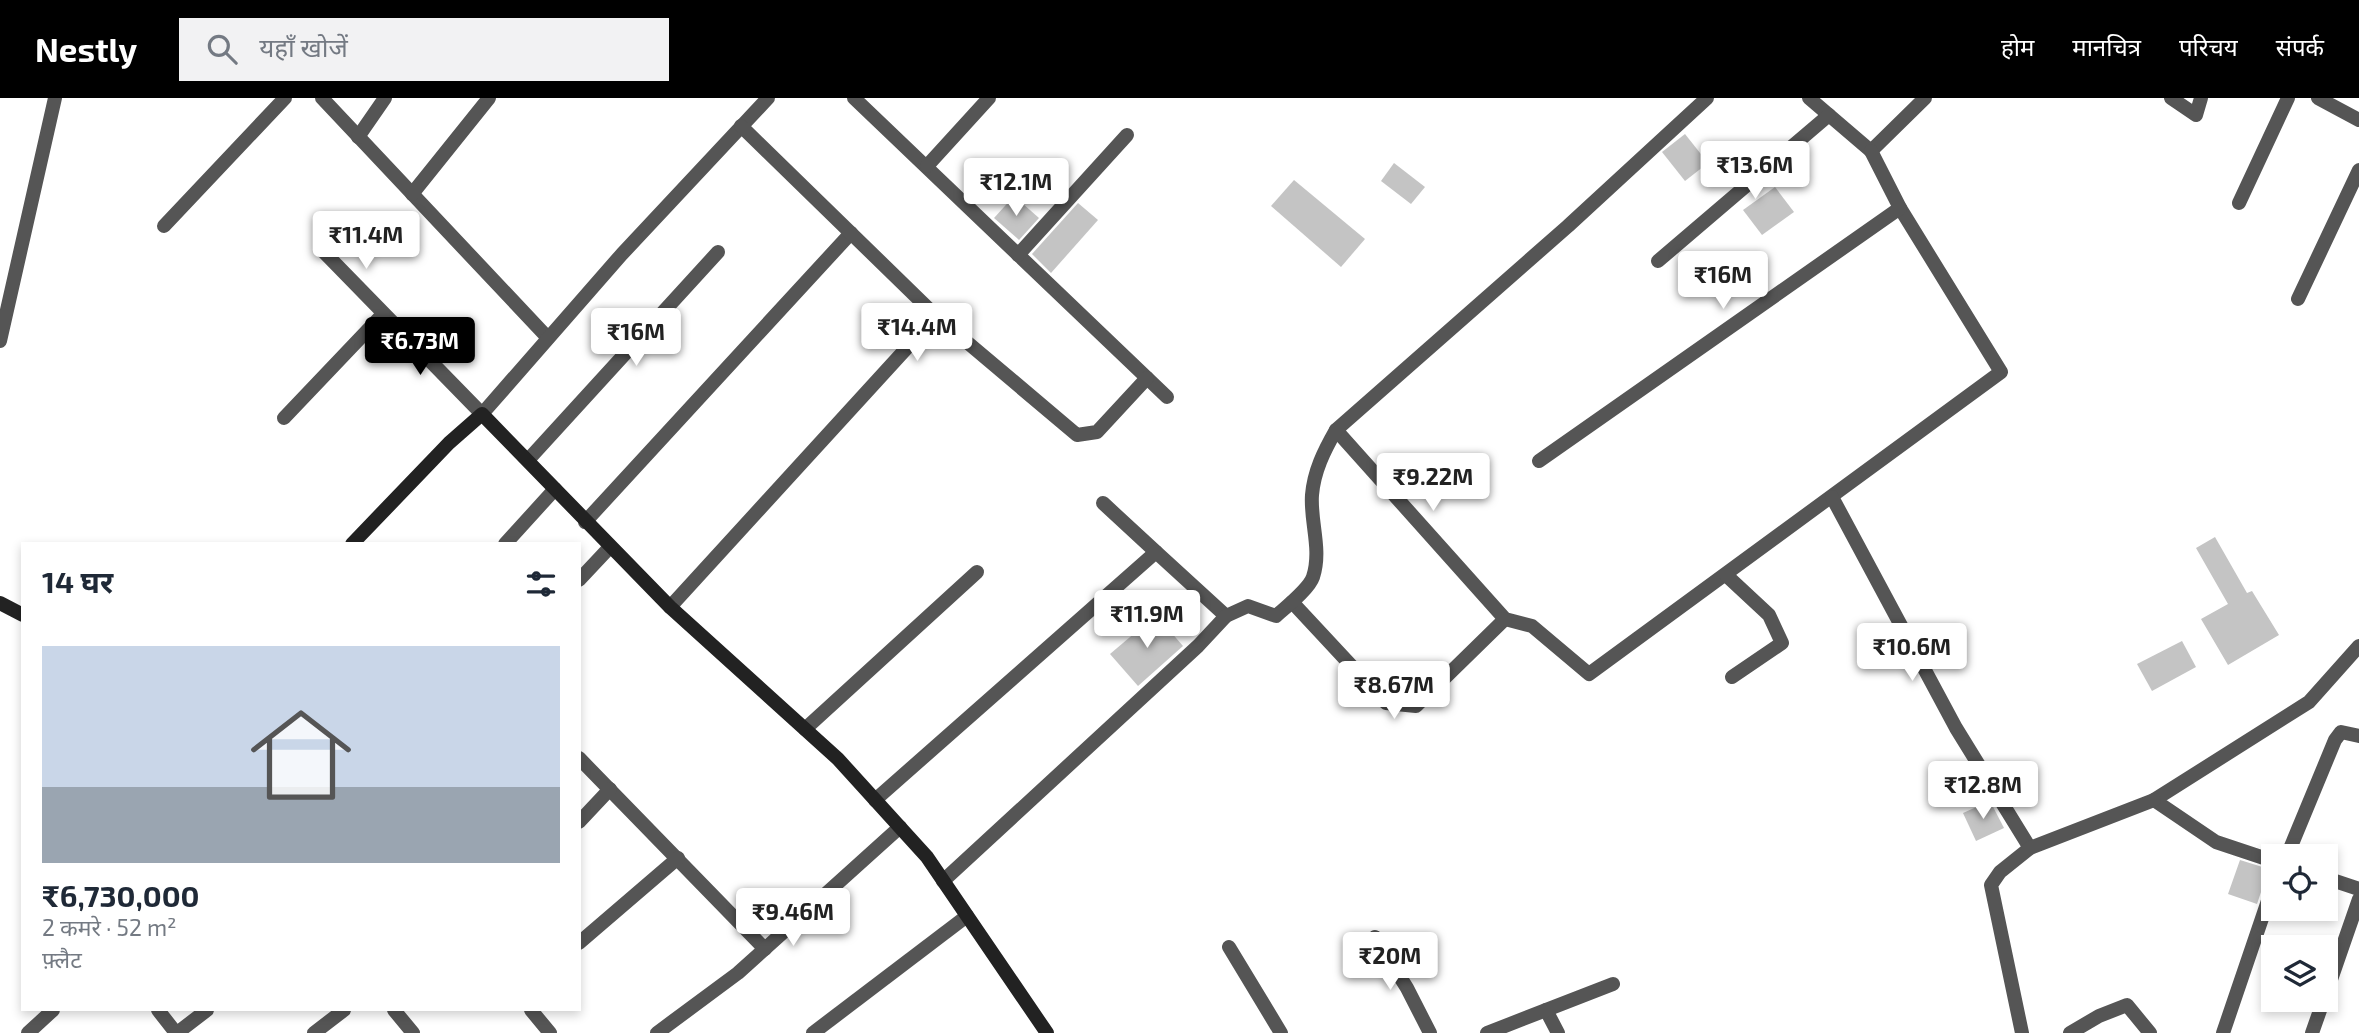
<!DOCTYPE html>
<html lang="hi">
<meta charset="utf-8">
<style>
body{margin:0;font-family:"Exo 2","Noto Sans Devanagari",sans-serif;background:#f2f2f3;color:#1f2937;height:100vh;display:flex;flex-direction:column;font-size:26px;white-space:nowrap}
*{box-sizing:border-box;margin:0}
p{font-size:23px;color:#747a83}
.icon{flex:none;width:38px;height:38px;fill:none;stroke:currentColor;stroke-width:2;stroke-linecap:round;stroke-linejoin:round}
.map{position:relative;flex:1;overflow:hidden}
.details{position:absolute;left:21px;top:444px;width:560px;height:469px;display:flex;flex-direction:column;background:#fff;border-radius:0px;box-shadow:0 4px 10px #0003}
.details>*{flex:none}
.fabs{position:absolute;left:2261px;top:746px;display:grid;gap:14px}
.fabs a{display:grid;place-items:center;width:77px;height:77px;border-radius:0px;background:#fff;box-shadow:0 4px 10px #0003;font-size:35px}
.price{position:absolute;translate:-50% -60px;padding:0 16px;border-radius:7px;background:#fff;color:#222;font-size:23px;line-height:46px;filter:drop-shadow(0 2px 4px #0008)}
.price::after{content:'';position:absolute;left:50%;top:42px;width:21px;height:16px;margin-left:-10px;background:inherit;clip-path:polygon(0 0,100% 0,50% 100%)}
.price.on{background:#000;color:#fff}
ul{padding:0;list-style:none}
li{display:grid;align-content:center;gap:14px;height:371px;padding:0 21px}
li span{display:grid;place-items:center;height:217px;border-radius:0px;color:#555}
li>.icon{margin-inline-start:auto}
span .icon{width:126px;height:126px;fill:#fffc;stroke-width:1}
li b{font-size:30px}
h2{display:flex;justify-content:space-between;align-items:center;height:84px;padding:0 21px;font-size:30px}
header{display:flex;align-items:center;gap:42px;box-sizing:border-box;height:98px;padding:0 35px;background:#000;color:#fff}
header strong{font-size:33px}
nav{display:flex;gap:38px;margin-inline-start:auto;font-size:24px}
.search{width:490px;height:63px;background:#f2f2f3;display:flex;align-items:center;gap:18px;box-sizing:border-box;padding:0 24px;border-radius:0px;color:#747a83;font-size:26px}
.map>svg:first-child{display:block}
</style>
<header>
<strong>Nestly</strong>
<div class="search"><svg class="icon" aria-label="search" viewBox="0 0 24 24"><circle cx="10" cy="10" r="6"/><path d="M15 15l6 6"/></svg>यहाँ खोजें</div>
<nav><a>होम</a><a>मानचित्र</a><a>परिचय</a><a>संपर्क</a></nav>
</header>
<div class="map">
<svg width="2359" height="935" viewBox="0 0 2359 935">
<rect width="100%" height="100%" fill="#fff"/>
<g fill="#c4c4c4">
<path d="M1685,36L1708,65L1685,83L1662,54Z"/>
<path d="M1394,65L1425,89L1411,106L1381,83Z"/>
<path d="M1294,82L1365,141L1341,169L1271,108Z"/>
<path d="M1775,89L1794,114L1762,137L1743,112Z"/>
<path d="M1014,98L1039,120L1019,142L994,120Z"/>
<path d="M1078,105L1098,122L1051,175L1032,156Z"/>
<path d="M2215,439L2247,495L2252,493L2279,537L2228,567L2201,521L2228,506L2196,450Z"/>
<path d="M1156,517L1183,548L1138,588L1110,556Z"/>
<path d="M2182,543L2196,569L2152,593L2137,566Z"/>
<path d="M1990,703L2004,730L1976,743L1963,715Z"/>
<path d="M2240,762L2272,772L2264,785L2257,806L2228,796Z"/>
</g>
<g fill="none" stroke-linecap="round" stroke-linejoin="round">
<g stroke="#555" stroke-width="14">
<path d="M322,0L548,240"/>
<path d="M854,0L1167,299"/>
<path d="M1809,0L1871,53L1925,0"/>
<path d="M2171,0L2196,17L2201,0"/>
<path d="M2318,0L2359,22"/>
<path d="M358,39L385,0"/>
<path d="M927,68L989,0"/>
<path d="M412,96L489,0"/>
<path d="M2239,105L2288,0"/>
<path d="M164,128L285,0"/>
<path d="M323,153L482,316L622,156L768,0"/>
<path d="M1018,157L1127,37"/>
<path d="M1658,163L1829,17"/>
<path d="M2298,201L2359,72"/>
<path d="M936,218L1077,337L1097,334L1147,280"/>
<path d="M0,243L55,0"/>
<path d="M284,320L383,216"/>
<path d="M1336,332L1505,521L1532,528L1589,576L2001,274L1900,110"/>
<path d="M528,362L718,154"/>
<path d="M1539,363L1900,110L1871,53"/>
<path d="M1832,399L1956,630L2030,750"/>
<path d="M1103,405L1156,454"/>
<path d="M585,424L851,135"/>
<path d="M505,446L555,391"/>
<path d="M1726,477L1769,517L1782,545L1732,579"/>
<path d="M579,482L610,449"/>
<path d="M1292,504L1386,605L1416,608L1505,521"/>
<path d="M670,509L936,218L741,28"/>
<path d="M805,631L977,474"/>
<path d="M579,660L765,851"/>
<path d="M875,702L1156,454L1226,518"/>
<path d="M579,724L610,691"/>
<path d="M2287,758L2335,642L2341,634L2359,638"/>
<path d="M2273,763L2216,744L2154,702L2309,604L2359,548"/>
<path d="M2326,780L2359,791"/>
<path d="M943,783L1198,548L1226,518L1248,508L1276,518C1286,509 1309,491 1313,479C1322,451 1310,424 1312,397C1314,373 1324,353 1336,332L1568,128L1707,0"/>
<path d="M1375,839L1407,890L1430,935"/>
<path d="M579,845L678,760"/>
<path d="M1229,849L1281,935"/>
<path d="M2326,896L2359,801"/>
<path d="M158,912L176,935"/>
<path d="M394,912L413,935"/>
<path d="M531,912L550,935"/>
<path d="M1546,912L1558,935"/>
<path d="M28,935L53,912"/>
<path d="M177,935L207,912"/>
<path d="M314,935L344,912"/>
<path d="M657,935L738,875L900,729"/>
<path d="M813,935L967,818"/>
<path d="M1487,935L1613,886"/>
<path d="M2022,935L1991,787L2000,774L2030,750L2154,702"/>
<path d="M2070,935L2099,918L2127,907L2150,935"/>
<path d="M2223,935L2273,788"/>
<path d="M2312,935L2324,901"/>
</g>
<g stroke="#222" stroke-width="14">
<path d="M352,446L449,345L482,316L670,509L838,661L927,759L1047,935"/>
<path d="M0,505L23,517"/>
</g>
</g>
</svg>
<div class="fabs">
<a><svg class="icon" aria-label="locate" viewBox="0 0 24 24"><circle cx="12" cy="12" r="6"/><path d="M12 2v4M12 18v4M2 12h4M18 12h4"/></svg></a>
<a><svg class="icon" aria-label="layers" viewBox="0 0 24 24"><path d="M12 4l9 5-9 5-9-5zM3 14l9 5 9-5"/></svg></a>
</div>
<b class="price" style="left:1755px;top:103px">₹13.6M</b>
<b class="price" style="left:1016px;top:120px">₹12.1M</b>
<b class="price" style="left:366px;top:173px">₹11.4M</b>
<b class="price" style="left:1723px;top:213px">₹16M</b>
<b class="price" style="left:917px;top:265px">₹14.4M</b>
<b class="price" style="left:636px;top:270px">₹16M</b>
<b class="price on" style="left:420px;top:279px">₹6.73M</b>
<b class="price" style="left:1433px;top:415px">₹9.22M</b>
<b class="price" style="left:1147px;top:552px">₹11.9M</b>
<b class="price" style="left:1912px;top:585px">₹10.6M</b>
<b class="price" style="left:1394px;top:623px">₹8.67M</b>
<b class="price" style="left:1983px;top:723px">₹12.8M</b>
<b class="price" style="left:793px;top:850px">₹9.46M</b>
<b class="price" style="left:1390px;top:894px">₹20M</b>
<section class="details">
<h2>14 घर<svg class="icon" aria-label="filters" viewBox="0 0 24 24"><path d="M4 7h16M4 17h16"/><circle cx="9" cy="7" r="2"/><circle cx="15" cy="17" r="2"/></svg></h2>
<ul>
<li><span style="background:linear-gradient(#c9d6e8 65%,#9aa5b1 0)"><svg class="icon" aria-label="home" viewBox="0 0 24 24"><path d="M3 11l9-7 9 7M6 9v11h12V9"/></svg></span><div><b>₹6,730,000</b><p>2 कमरे · 52 m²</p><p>फ़्लैट</p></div></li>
</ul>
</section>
</div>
